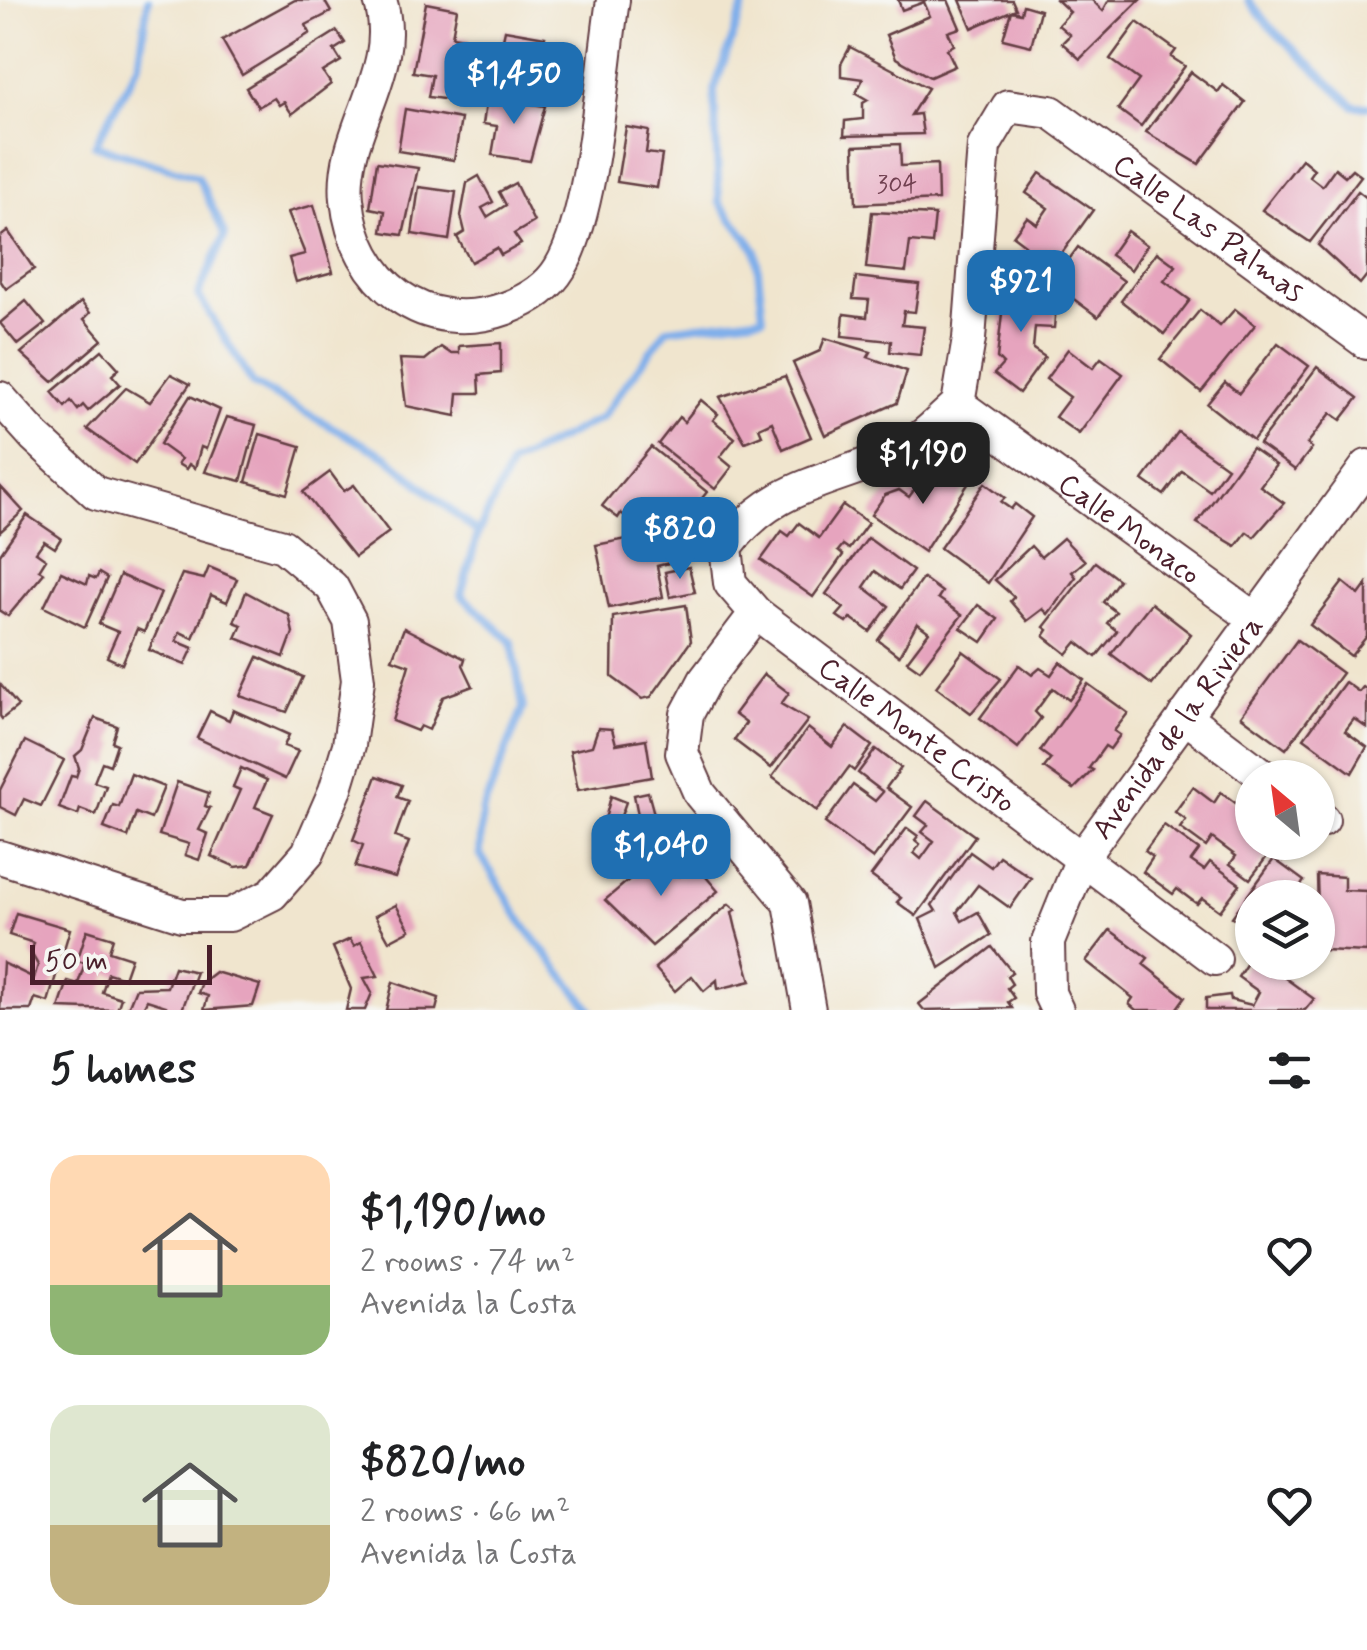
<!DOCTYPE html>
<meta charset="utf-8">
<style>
body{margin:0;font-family:Mynerve,sans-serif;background:#f2f2f2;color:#202124;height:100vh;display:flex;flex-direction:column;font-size:38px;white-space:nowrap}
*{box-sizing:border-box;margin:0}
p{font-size:32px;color:#757577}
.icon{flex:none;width:55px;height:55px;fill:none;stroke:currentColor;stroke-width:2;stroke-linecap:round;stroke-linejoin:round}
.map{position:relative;height:1010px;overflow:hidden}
.details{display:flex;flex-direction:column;background:#fff;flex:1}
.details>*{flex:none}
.needle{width:65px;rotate:331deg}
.tools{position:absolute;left:1235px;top:760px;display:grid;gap:20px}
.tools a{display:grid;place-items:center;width:100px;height:100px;border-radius:50%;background:#fff;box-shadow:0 2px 8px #0004;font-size:50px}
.scale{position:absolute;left:30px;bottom:25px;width:182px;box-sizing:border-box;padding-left:10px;border:5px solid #4a1f2b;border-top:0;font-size:28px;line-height:35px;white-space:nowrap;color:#4a1f2b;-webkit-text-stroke:8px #f6f6f2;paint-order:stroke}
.price{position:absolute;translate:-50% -85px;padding:0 22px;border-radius:20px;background:#1f6fb2;color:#fff;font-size:32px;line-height:65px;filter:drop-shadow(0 2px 5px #0008)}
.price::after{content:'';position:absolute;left:50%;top:60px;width:30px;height:22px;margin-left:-15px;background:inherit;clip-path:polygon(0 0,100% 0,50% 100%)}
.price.selected{background:#222;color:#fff}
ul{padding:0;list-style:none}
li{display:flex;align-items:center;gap:30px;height:250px;padding:0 50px}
li span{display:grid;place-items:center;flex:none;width:280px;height:200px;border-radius:30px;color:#555}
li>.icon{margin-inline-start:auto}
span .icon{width:120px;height:120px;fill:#fffc;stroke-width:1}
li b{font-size:42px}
h2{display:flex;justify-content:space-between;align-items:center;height:120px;padding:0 50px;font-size:42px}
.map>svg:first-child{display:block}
</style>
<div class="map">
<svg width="1367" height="1010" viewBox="0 0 1367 1010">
<rect width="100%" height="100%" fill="#f6f6f2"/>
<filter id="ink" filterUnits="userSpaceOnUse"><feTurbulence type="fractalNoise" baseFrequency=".01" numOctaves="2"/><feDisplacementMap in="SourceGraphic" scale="20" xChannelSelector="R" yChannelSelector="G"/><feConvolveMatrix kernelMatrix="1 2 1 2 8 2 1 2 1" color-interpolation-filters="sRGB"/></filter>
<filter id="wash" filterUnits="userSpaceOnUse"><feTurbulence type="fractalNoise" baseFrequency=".0048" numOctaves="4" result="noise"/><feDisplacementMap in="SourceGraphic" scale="40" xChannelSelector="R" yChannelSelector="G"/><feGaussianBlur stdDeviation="2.25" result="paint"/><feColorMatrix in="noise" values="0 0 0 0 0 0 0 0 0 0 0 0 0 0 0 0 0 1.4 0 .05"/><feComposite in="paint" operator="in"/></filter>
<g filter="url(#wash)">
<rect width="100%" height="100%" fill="#f0e5ce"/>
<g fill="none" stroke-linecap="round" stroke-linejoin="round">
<g stroke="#80afea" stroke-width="8">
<path d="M148,0L139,63L95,145L198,177L225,235L198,295L253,384L387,457L478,533L461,595L512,642L523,708L482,812L480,854L525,927L591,1010"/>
<path d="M1248,0L1270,27L1354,106H1367"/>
<path d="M478,533L511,464L601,418L667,329L763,317L756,250L719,202L714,90L746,0"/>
</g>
</g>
<g id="blocks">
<g fill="#e6a4be">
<path d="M295,0H324L331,12L306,25L310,33L242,75L222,40Z"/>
<path d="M898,0H948L960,28L948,32L954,45L947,49L955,66L930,77L896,58L886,35L930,16L924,2L902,10Z"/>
<path d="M960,0H1012L1016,9L1011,11L1021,13L1023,5L1040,10L1031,46L1003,39L1011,11L972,28Z"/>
<path d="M1057,0H1092L1103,11L1109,0H1140L1080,59L1062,43L1070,35L1058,25L1070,12Z"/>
<path d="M426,3L457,9L452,36L470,39L458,101L428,97L432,75L413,72Z"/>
<path d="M1137,22L1176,50L1171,57L1185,66L1141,126L1118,109L1139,80L1110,59Z"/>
<path d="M505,30L545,37L540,58L550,60L544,90L494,80Z"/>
<path d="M337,31L345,43L334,50L341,61L323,72L331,84L292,114L284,102L279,105L274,98L258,107L246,88Z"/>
<path d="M850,47L928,88L911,115L920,114L923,134L844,136L845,121L863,119V103L868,100L856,93L863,79L841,76V64Z"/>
<path d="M1191,72L1218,92L1223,85L1245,102L1199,164L1146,132Z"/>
<path d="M487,97L545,106L530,161L492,155L497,126L483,124Z"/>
<path d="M405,109L461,119L454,160L398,151Z"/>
<path d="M626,127L649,131L646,153L662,155L657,188L617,182Z"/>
<path d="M900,144L901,166L937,164L938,200L856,204L854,146Z"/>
<path d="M1302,159L1314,169L1309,176L1322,186L1335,168L1345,176L1352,169L1361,176L1310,242L1262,210Z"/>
<path d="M377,162L418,168L403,235L382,232L385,211L370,208Z"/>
<path d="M1040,173L1093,210L1041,282L1020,268L1028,257L1020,252L1025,245L1013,236L1027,217L1037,224L1048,208L1026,193Z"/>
<path d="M479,176L493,202L482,208L487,217L506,205L499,192L515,183L534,222L514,234L521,244L501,255L497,248L471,262L457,237L465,232L461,216L467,183Z"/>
<path d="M419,187L456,192L449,240L412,234Z"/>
<path d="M1358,191L1367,198V275L1360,284L1318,245Z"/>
<path d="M314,205L333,272L296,282L289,258L305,254L288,212Z"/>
<path d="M872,212L935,215L932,244L910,242L906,272L866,268Z"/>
<path d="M8,231L34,269L6,289L0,280V237Z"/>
<path d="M1127,231L1147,245L1131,270L1110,255Z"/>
<path d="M1078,247L1124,281L1098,317L1052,283Z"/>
<path d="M1157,252L1176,266L1164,281L1190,300L1164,334L1121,301Z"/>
<path d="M856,277L919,284L915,312L904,311L902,325L924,327L920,355L890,352L891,341L842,336L844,314L867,317L869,300L853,299Z"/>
<path d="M1005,286L1034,288V302L1056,306L1054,328L1035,327L1033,349L1045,357L1019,393L994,374L1003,364L997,358Z"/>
<path d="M26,301L45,324L18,345L0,323Z"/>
<path d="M81,302L90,313L84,319L102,340L53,382L21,353Z"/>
<path d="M1235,309L1255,325L1201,392L1160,359L1200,310L1220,326Z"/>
<path d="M825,338L871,352L868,357L907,371L897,403L825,435L793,363L820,351Z"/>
<path d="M501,343V373L479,375L480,393H458L456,416L406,406L400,359L425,360L441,347L450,353H459V346Z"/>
<path d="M1278,343L1309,366L1253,440L1207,404L1225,382L1239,393Z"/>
<path d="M1068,349L1093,368L1101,358L1123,374L1079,434L1055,417L1070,397L1046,379Z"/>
<path d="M102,350L119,369L112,375L120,384L88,411L83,405L78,410L71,401L65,407L52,392Z"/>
<path d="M1317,367L1358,398L1341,420L1331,413L1307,444L1312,448L1295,470L1259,444Z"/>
<path d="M171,374L190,384L135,464L87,429L126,388L150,402Z"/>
<path d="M785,376L811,437L783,449L772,422L759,428L762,435L745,442L720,397Z"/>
<path d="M190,396L220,410L206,449L201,447L195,468L189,464L186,469L178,464L181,459L160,444Z"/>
<path d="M701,400L718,414L713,420L735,438L720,457L732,467L715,489L658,444L679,417L684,422Z"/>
<path d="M227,417L256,425L241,481L205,472Z"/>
<path d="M1178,432L1227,467L1210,491L1182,471L1164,495L1143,480Z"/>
<path d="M260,434L301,446L287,494L246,482Z"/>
<path d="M651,447L707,492L676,530L656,514L643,530L621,513L618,518L602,506Z"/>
<path d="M1252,448L1276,465L1260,486L1284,503L1254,537L1247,532L1236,546L1197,523Z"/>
<path d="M952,463L972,478L924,552L871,515L885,495L899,490L909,497L924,476L931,480L936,474L941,478Z"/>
<path d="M330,472L344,491L354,485L389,532L355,557L303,492Z"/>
<path d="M985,483L1005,498L1001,502L1011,509L1015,504L1032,517L988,583L940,548Z"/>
<path d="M0,486L23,511L0,532Z"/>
<path d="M843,505L868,523L849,549L843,545L838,551L843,555L813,597L761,560L782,531L789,536L799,523L819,538Z"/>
<path d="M27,515L61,538L55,548L44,541L36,552L46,559L39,570L44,573L8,616L0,611V554Z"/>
<path d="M642,536L649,542L664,539L669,563L657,566L663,597L609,608L596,545Z"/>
<path d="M868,538L913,571L900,589L875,571L864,587L889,606L870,632L851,618L847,623L837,616L844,608L826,594Z"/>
<path d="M1063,538L1085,561L1072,572L1076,577L1048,614L1043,609L1027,621L1010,601L1014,597L995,580L1031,546L1041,557Z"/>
<path d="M1095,562L1119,580L1103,602L1116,612L1107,623L1117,631L1096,657L1077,642L1067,654L1044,636L1048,630L1044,627Z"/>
<path d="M209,567L237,579L227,602L211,595L193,638L180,632L176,641L193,648L185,665L149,650L182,574L204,579Z"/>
<path d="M689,567L695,592L670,597L665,572Z"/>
<path d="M61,572L87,584L89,576L96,579L99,573L107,578L85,627L44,607Z"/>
<path d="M120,575L161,593L144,632L137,629L122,664L107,657L118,632L99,624Z"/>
<path d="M923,578L942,592L938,598L962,615L920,670L907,661L929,632L917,623L899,656L878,640Z"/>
<path d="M1343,582L1359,595L1367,584V636L1351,656L1310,625Z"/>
<path d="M246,592L289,615L293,633L284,657L236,638L242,625L234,622Z"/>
<path d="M1151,603L1191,634L1152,685L1111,654Z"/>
<path d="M686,605L691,641L651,697L642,699L612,677L613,617Z"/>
<path d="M978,605L998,619L982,642L961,628Z"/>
<path d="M404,628L465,659L463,665L473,686L443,697L429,730L420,726L417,731L392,721L409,665L392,659Z"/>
<path d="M1297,640L1342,673L1286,749L1241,716Z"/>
<path d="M963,651L1001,679L971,713L936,687Z"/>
<path d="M258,657L303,677L287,712L240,696Z"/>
<path d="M1060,662L1084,680L1069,700L1053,688L1035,712L1041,718L1018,748L980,718L1019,665L1032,675L1040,668L1051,675Z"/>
<path d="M764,674L789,693L781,704L808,720L771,768L734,740L746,723L734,714Z"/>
<path d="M1345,682L1359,692L1363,687L1367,690V728L1354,719L1345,731L1367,747L1352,773L1304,738Z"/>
<path d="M0,684L18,706L2,719L0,716Z"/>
<path d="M1088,684L1128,713L1114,731L1120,735L1110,749L1105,746L1089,768L1093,770L1074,789L1044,768L1051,759L1040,751Z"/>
<path d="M233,710L289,735L284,746L298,751L285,779L197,738L210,711L229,720Z"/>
<path d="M95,718L117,726L112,742L117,744L110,765L102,762L94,782L106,786L96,815L80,809L78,815L59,808L71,776L76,777L79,768L75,756L82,750Z"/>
<path d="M847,727L872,746L854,771L849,767L817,811L772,777L808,728L832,747Z"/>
<path d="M598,728L612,729L616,744L646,739L652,777L578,790L570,751L592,746Z"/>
<path d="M25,741L64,760L41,806L24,799L16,815L0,807V790Z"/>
<path d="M876,749L901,768L886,788L912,807L873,859L825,823L853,785L875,801L883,792L858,773Z"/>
<path d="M241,768L267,780L255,807L273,814L250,865L236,867L211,856L240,790L233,787Z"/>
<path d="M131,774L164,787L151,819L136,813L128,837L104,828L113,805L119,807Z"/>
<path d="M377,776L402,785L397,797L408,801L395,837L409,842L395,878L355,867L363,845L353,840Z"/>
<path d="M177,782L209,793L205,806L210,808L199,830L208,834L199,860L185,855L189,844L159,835Z"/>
<path d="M1193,787L1214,803L1221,792L1250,814L1242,824L1252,831V842L1269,854L1250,879L1230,864L1236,856L1212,838L1206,847L1180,828L1186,820L1175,812Z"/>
<path d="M648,792L654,814L671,837L615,876L602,831L611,796L626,802L621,816L622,831L631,832L640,825L634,795Z"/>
<path d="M927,801L975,836L916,916L897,902L901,898L871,876L907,828L918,836L915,840L920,844L914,853L921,859L934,841L922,832L928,825L916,816Z"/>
<path d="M1164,825L1199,850L1191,861L1204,870L1210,862L1240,884L1220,911L1202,898L1197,904L1177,889L1173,894L1143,872L1153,857L1145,851Z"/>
<path d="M970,852L991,867L999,856L1031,878L1010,908L978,885L957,912L962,921L978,912L991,935L940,968L920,919L936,911L932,905Z"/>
<path d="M1274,859L1304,881L1292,898H1252V931L1232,917Z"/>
<path d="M651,861L659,871L668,863L680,876L695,864L718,891L652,946L605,900Z"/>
<path d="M1317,875L1344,877V890L1367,891V952L1324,950L1326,911L1318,910Z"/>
<path d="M729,904L736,910L732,912L736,929L751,981L718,989L717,980L704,991L692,976L675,991L655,968Z"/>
<path d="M396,905L410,930L389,941L375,916Z"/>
<path d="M16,913L70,929L48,1002L35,998L31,1010H0L3,963L34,978L38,965L31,953L34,943L9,935Z"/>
<path d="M87,930L113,938L109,951L131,958L124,978L108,973L102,992L121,998L117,1010L59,1008L68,981L78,984L85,963L77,961Z"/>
<path d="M1110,930L1148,958L1143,964L1185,997L1177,1008L1179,1010H1136L1129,1004L1133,998L1086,961Z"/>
<path d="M350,939L354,946L361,942L378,976L364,978L372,993L365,1010H346L351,989L333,947Z"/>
<path d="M992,947L1012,972L1007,976L1012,984L1007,988L1014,998L1008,1002L1012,1008L924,1010L919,1004Z"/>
<path d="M1252,955V962H1263L1314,999L1305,1010H1206V998L1230,995L1231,1000L1252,1005L1259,992L1238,977Z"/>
<path d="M174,967L196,972L182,1010H165L166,1006L147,1000L142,1010H127L136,988L167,987Z"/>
<path d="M215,972L260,985L253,1006L204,1010L208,996L198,993L202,982Z"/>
<path d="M393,982L439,998L436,1010H386Z"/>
</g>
</g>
</g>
<g filter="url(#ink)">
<use href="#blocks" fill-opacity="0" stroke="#633d43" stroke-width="2.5"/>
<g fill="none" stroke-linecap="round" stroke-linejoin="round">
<defs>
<g id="minor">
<path d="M380,0C403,71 340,129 347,199C355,283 425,338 507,308C528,300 548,288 560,268C594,211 602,70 613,0"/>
<path d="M0,398L35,437L96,493L283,546L332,587L350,621L358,680L349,745L335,791L308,853L272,894L230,915H182L0,857"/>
<path id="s1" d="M958,404L1255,619"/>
<path id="s2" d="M756,613L1215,959"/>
<path d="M1184,716L1266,778"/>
<path d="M1318,816L1323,820"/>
<path id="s3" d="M809,1010L790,903L700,794L682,753L687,714L705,680L756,613L730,583L726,547C777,477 843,483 911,444C928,434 943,417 958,404L969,339L984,146L1008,106L1051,112L1367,343"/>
<path id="s4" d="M1057,1010L1049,993L1048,942L1083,856L1367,466"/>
</g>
</defs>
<use href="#minor" stroke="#633d43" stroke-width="36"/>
<use href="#minor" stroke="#fff" stroke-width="32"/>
</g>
</g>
<g text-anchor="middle" stroke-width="10" stroke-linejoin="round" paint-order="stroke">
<g font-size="25" fill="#714050">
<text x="897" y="192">304</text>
</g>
<g font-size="30" fill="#4a1f2b" stroke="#f6f6f2">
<text dy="10" stroke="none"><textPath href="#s3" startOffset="1355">Calle Las Palmas</textPath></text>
<text dy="10" stroke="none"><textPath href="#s1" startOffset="212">Calle Monaco</textPath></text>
<text dy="10" stroke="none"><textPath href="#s4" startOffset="322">Avenida de la Riviera</textPath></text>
<text dy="10" stroke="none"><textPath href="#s2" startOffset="202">Calle Monte Cristo</textPath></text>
</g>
</g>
</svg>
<div class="tools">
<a><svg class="needle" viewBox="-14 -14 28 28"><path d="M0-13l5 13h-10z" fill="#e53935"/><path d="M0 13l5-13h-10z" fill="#757577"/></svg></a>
<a><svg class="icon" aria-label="layers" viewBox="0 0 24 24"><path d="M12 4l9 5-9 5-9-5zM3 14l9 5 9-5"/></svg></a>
</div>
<div class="scale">50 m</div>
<b class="price" style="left:514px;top:127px">$1,450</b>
<b class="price" style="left:1021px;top:335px">$921</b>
<b class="price selected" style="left:923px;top:507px">$1,190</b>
<b class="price" style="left:680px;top:582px">$820</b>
<b class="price" style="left:661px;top:899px">$1,040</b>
</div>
<section class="details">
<h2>5 homes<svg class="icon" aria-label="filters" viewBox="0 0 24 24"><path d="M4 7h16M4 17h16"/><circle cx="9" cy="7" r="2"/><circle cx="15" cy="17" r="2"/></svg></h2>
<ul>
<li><span style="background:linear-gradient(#ffd9b3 65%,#8fb573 0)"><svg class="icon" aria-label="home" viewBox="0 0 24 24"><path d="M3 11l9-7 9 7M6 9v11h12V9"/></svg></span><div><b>$1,190/mo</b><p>2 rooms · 74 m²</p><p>Avenida la Costa</p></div><svg class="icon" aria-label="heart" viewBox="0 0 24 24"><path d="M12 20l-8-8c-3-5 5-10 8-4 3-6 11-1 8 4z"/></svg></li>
<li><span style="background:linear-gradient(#dfe7d0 60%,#c2b280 0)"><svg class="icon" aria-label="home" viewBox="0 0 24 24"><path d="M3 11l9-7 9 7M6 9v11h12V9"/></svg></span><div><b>$820/mo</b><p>2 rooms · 66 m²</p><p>Avenida la Costa</p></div><svg class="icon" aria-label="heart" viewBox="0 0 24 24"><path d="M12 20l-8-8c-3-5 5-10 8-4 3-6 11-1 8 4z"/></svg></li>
</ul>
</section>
